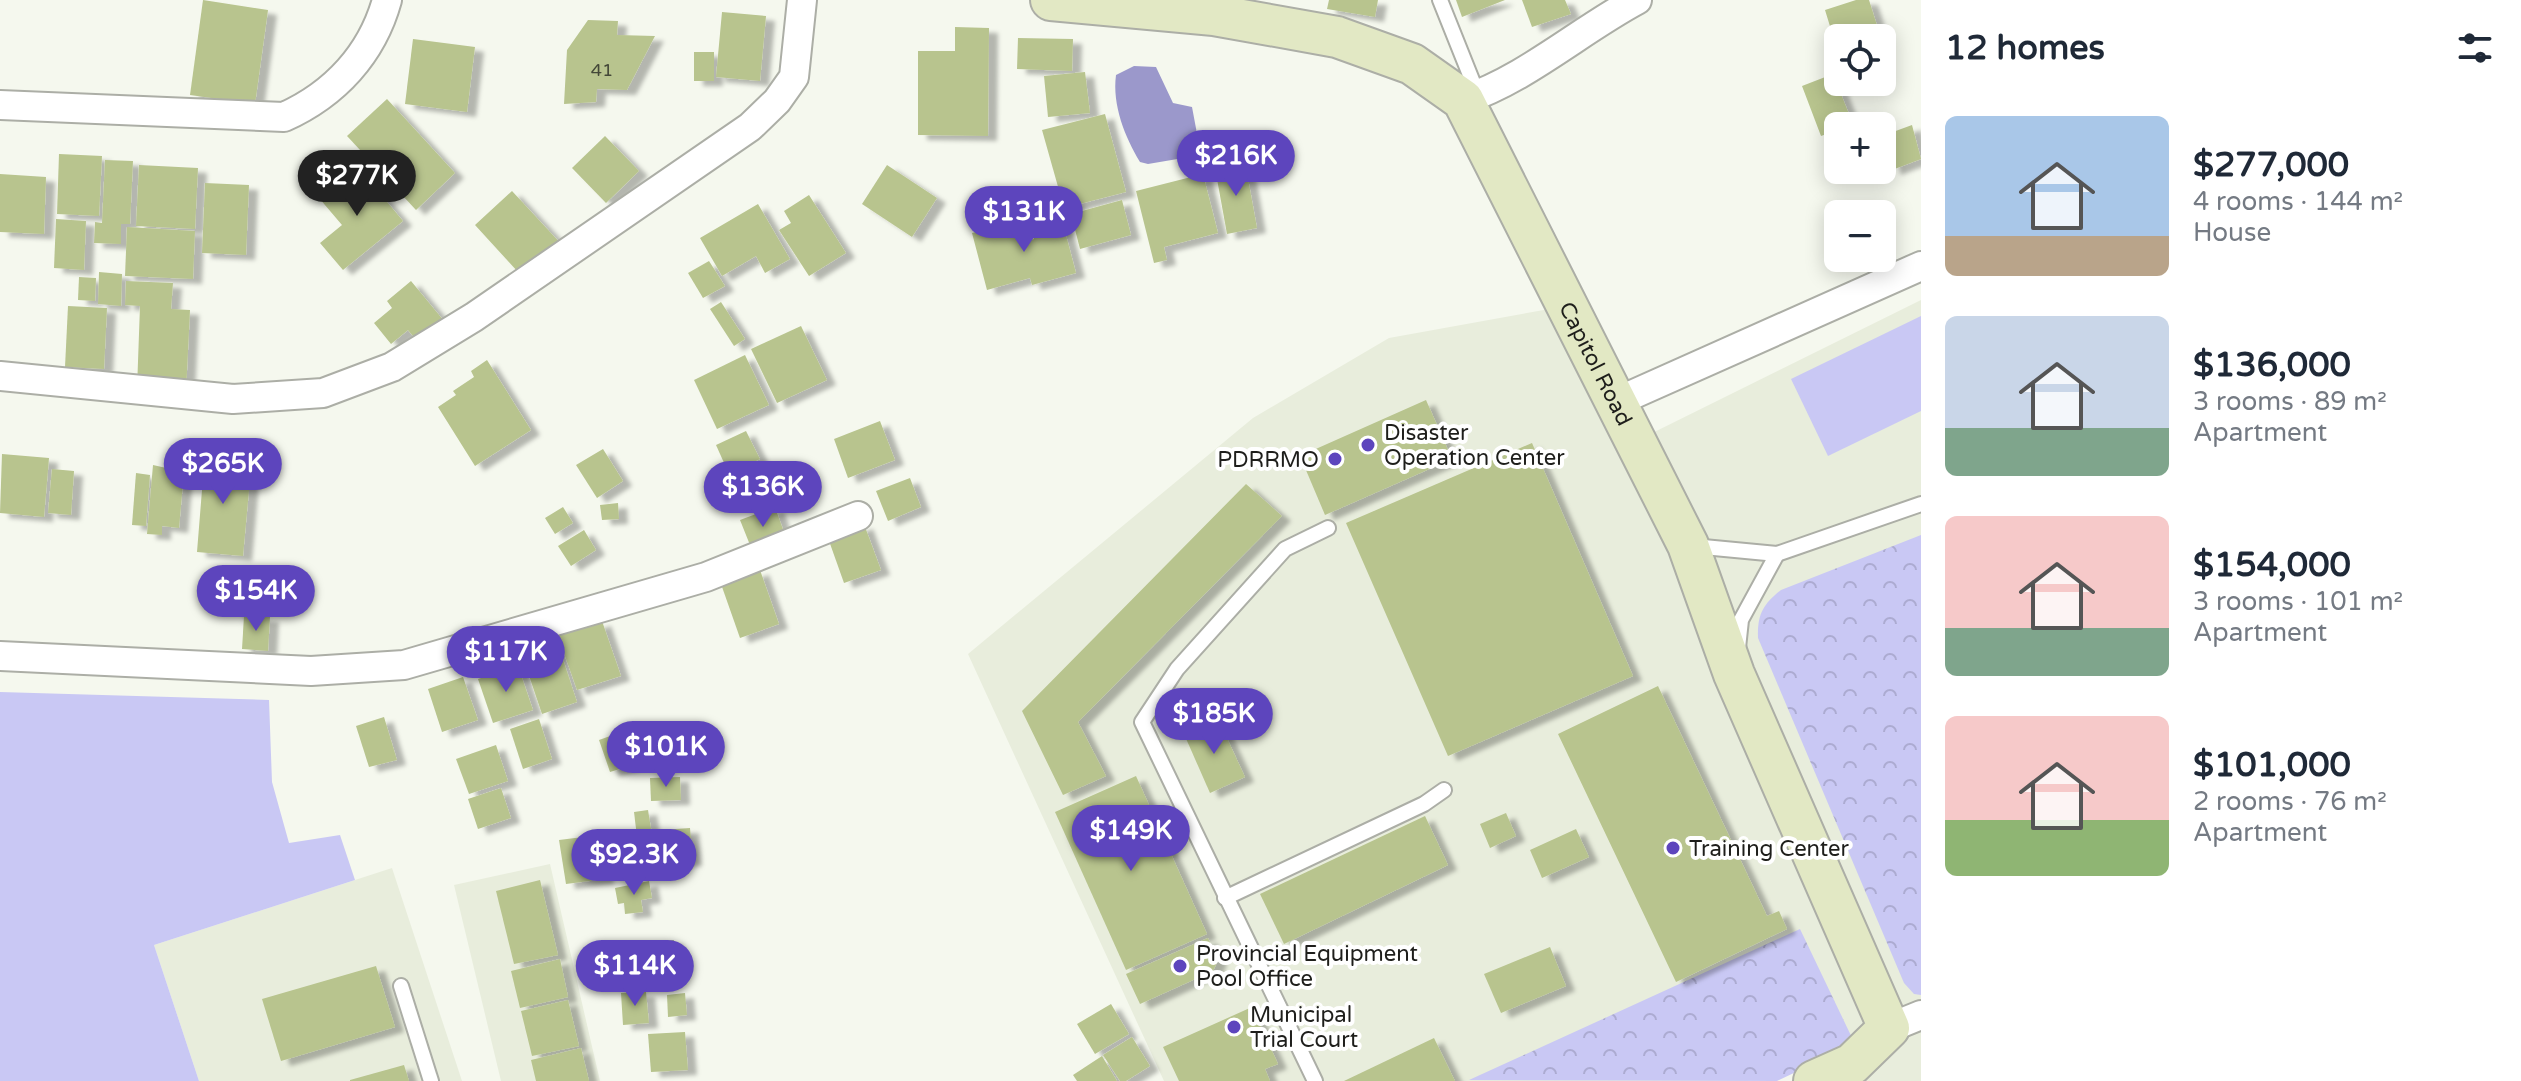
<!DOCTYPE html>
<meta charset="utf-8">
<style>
body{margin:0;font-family:"Varela Round",sans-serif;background:#f2f2f3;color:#1f2937;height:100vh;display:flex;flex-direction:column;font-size:30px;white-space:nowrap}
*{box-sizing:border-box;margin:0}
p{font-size:26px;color:#747a83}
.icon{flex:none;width:44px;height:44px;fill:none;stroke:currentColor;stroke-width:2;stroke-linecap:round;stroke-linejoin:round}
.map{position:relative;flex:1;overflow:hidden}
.drawer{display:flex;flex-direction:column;background:#fff;width:600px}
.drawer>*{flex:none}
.fabs{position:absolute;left:1824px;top:24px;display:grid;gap:16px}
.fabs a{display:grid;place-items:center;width:72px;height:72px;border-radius:12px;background:#fff;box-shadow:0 4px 20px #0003;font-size:40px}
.price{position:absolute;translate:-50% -68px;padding:0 18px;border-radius:28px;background:#5d45bd;color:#fff;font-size:26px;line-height:52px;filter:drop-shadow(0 2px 4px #0008)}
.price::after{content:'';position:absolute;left:50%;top:48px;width:24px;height:18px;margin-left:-12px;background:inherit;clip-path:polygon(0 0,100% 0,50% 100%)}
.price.on{background:#222;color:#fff}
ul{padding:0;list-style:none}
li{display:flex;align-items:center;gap:24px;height:200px;padding:0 24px}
li span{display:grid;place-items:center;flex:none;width:224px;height:160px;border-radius:12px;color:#555}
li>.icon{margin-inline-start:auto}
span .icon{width:96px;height:96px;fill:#fffc;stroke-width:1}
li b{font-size:34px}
h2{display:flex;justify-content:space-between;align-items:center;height:96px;padding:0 24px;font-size:34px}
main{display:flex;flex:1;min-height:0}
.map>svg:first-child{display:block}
</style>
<main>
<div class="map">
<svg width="1921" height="1081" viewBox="0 0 1921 1081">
<defs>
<pattern id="forest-crowns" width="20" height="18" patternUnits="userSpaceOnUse" patternTransform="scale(2)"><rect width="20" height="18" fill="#c9c8f4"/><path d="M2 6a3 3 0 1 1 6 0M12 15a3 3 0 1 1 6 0" fill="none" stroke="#acabd1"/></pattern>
<filter id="shadow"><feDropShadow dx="9" dy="5" stdDeviation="2" flood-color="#0004"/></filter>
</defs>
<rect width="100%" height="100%" fill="#f5f8ee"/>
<g fill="#e8eddc">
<path d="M1921,300V1081H1860L1840,1038L1747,1081H1164L968,654L1253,418L1389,338L1555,308L1620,449Z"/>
<path d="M550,864L600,1081H501L454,885Z"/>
<path d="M392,868L462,1081H199L154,945Z"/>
</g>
<g fill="#c9c8f4">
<path d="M1921,316V411L1828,456L1791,379Z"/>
<path d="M0,692L269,700L272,782L289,843L340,835L355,880L154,945L199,1081H0Z"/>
</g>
<g fill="url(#forest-crowns)">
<path d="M1921,535V995L1914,994L1904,983L1758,638C1757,615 1763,604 1781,590Z"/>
<path d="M1800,929L1855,1044L1777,1081L1469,1080Z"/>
</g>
<path fill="#9b98cb" d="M1134,66L1156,67L1173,103L1192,107L1201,155L1148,164L1140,162C1125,137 1112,105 1116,75Z"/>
<g fill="#b8c48e" filter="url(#shadow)">
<path d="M203,0L268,10L255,104L190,95Z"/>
<path d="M1329,0H1378L1375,17L1327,9Z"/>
<path d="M1456,0H1505L1462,17Z"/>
<path d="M1522,0H1565L1571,14L1532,27Z"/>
<path d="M1856,0H1869L1881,38H1838L1837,49L1825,10Z"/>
<path d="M722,12L766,16L760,81L716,77Z"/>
<path d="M588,20L618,21L617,35L655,36L627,90L597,89L596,102L564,104L567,50Z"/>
<path d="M955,27L989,28L988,136L918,135V51H955Z"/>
<path d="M1018,38L1073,39L1072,71L1017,69Z"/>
<path d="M413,39L475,47L467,112L405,104Z"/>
<rect x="694" y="52" width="20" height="29"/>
<path d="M1085,72L1090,113L1048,117L1044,76Z"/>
<path d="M1833,74L1853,124L1838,126V130L1821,136L1802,86Z"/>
<path d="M387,99L455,173L416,210L347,136Z"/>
<path d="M1105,114L1126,192L1064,208L1042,130Z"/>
<path d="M1912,125L1921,159L1892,170L1882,136Z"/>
<path d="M605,136L639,171L606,203L572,168Z"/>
<path d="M59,154L102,156L99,216L57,214Z"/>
<path d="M105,160L133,161L130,224H121V244L94,243L95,222L102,223Z"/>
<path d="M1245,162L1257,228L1227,234L1215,168Z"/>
<path d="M139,165L198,168L195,229L136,226Z"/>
<path d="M887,165L937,198L912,237L862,204Z"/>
<path d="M357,166L403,221L343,270L320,243L342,225L319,198Z"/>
<path d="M0,174L46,177L44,234L0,232Z"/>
<path d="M1203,174L1218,233L1164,247L1167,260L1154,263L1136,191Z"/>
<path d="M205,183L249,185L246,255L202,253Z"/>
<path d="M512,191L563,246L538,269L530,260L518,272L475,225Z"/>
<path d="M809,195L846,253L809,276L779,230L791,223L784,211Z"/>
<path d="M1122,200L1131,235L1080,249L1071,214Z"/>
<path d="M758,204L790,259L765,273L756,256L722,276L700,238Z"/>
<path d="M1061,216L1076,273L1032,285L1030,278L987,290L972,233L1014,222L1020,243L1034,239L1030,225Z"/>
<path d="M56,219L86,221L84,270L54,268Z"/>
<path d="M127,227L195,231L193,279L125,276Z"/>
<path d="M709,261L725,286L703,298L688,273Z"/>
<path d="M99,272L122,274L121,306L98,304Z"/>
<path d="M79,277L96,278L95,301L78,300Z"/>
<path d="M126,281L173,283L171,309L190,310L186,391L137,389L140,306L125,305Z"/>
<path d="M411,281L444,321L418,342L408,330L391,344L374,323L392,308L387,301Z"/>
<path d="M721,302L745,339L734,346L710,309Z"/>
<path d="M68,306L107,308L104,369L65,367Z"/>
<path d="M801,326L827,380L777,403L751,349Z"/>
<path d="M745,355L769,405L717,429L694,380Z"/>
<path d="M487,360L531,430L475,466L438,407L456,395L453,391L474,377L471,371Z"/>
<path d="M1426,400L1452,459L1325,515L1300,456Z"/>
<path d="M880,421L895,460L848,478L834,439Z"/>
<path d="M746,431L760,459L729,474L716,445Z"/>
<path d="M1532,443L1633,676L1448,756L1346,523Z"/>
<path d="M603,449L623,481L597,498L576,465Z"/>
<path d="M205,453L236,456L235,467L251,468L243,556L197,552Z"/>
<path d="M2,454L49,458L44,517L0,513Z"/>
<path d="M153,465L184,472L179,528L162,526V535L147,534Z"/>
<path d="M52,469L74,471L71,515L48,513Z"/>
<path d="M136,473L150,475L146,526L132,525Z"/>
<path d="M910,478L921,507L888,521L876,491Z"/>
<path d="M1246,484L1282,516L1078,722L1106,776L1063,795L1022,711Z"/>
<path d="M618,503L619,519L602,520L600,505Z"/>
<path d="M563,507L573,523L555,534L545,518Z"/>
<path d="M775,507L786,538L752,550L740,520Z"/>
<path d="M864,524L881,570L844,583L828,538Z"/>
<path d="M584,530L596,550L571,566L558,546Z"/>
<path d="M760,570L779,624L740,638L721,584Z"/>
<path d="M236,582L250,583L249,614L235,613Z"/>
<path d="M244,616L270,617L268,651L242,649Z"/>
<path d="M602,621L621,676L577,690L558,636Z"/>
<path d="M557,641L577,702L542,714L521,652Z"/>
<path d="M518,666L533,710L493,723L478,679Z"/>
<path d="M463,677L478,720L442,732L428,689Z"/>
<path d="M1658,686L1767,916L1779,911L1787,929L1676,982L1558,734Z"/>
<path d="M384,717L397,760L369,767L356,726Z"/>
<path d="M539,719L552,759L523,769L510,729Z"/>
<path d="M1218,719L1245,777L1210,793L1184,734Z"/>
<path d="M627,730L639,763L610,772L599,740Z"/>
<path d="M496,745L508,781L469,794L456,759Z"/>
<path d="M1136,776L1207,934L1126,970L1055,812Z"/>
<path d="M680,777L681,800L651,801L650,778Z"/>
<path d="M501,788L511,818L478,829L468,799Z"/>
<path d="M648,810L652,835L637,837L634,812Z"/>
<path d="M1506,813L1516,836L1490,848L1480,824Z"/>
<path d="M1425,816L1448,865L1284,944L1260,894Z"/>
<path d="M690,828L693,861L664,863L661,830Z"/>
<path d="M1576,829L1589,857L1542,878L1530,850Z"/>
<path d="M599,835L605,879L566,884L559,840Z"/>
<path d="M540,880L558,955L514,964L496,891Z"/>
<path d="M649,881L652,898L641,900L643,912L625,914L624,903L618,904L615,888Z"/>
<path d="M1208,938L1218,960L1213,971L1140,1004L1126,974Z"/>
<path d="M674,940L675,967L640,970L638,943Z"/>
<path d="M1550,947L1566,986L1501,1013L1484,974Z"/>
<path d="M560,959L568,997L520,1008L511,971Z"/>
<path d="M376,966L395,1027L281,1061L262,999Z"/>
<path d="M646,992L649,1023L623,1025L621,993Z"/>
<path d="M685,993L687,1015L668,1017L667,995Z"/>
<path d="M568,1000L579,1046L532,1056L521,1011Z"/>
<path d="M1111,1004L1129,1034L1095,1054L1077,1024Z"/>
<path d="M1252,1007L1278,1064L1265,1069L1270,1081H1179L1163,1047Z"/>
<path d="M685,1032L688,1070L651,1072L648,1034Z"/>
<path d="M1132,1037L1150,1066L1126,1081H1120L1103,1055Z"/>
<path d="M1434,1038L1455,1081H1344Z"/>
<path d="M581,1048L589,1081H536L531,1060Z"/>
<path d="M1102,1056L1117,1081H1077L1073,1075Z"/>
<path d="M404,1065L409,1081H350V1080Z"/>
</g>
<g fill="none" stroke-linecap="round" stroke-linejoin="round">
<defs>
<g id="lane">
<path d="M1440,0L1478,95"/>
<path d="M1693,546L1777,554L1921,504"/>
<path d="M1738,648L1741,620L1777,554"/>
<path d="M1225,898L1424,804L1444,790"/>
<path d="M401,986L431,1081"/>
<path d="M1315,1081L1142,722L1177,669L1285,549L1328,528"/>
</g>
<g id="street">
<path d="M1463,100C1526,79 1579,31 1637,0"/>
<path d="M0,105L284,117C335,94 372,54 387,0"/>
<path d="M0,376L233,399L323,393L392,367L474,317L750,127L777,101L794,77L802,0"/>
<path d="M1616,402L1921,266"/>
<path d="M0,656L311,671L404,665L706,577L858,516"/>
<path d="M1889,1028L1921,1015"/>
</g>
<g id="secondary">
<path id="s1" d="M1051,0L1214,15L1337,37L1412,64L1463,100L1688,545L1734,674L1889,1028L1852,1064L1814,1081"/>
</g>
</defs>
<use href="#lane" stroke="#acaea6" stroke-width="18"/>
<use href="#street" stroke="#acaea6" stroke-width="32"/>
<use href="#secondary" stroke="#acaea6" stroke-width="44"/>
<use href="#lane" stroke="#fff" stroke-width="14"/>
<use href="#street" stroke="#fff" stroke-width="28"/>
<use href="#secondary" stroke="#e2e8c4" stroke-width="40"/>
</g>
<g fill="#5d45bd" stroke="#fff" stroke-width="3">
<circle cx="1368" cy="445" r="8"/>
<circle cx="1335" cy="459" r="8"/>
<circle cx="1673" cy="848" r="8"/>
<circle cx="1180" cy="966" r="8"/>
<circle cx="1234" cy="1027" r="8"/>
</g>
<g text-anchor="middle" stroke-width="8" stroke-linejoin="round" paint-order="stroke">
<g font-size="18" fill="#444838">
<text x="602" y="76">41</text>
</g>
<g font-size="22" fill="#1e1e1b" stroke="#fff">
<text dy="8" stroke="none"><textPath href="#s1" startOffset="726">Capitol Road</textPath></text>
</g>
<g font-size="22" fill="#1e1e1b" stroke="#fff" text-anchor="start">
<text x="1384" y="440">Disaster<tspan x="1384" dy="25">Operation Center</tspan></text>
<text x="1319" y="467" text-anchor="end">PDRRMO</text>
<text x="1689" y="856">Training Center</text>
<text x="1196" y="961">Provincial Equipment<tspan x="1196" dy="25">Pool Office</tspan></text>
<text x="1250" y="1022">Municipal<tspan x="1250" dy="25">Trial Court</tspan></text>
</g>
</g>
</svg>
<div class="fabs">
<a><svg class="icon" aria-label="locate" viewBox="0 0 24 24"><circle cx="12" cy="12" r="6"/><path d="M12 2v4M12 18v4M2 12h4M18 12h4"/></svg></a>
<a>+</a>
<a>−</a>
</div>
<b class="price" style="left:1236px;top:198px">$216K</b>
<b class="price on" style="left:357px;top:218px">$277K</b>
<b class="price" style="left:1024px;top:254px">$131K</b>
<b class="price" style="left:223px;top:506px">$265K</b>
<b class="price" style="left:763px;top:529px">$136K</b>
<b class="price" style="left:256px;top:633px">$154K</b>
<b class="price" style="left:506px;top:694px">$117K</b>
<b class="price" style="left:1214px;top:756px">$185K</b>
<b class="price" style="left:666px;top:789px">$101K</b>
<b class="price" style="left:1131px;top:873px">$149K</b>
<b class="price" style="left:634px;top:897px">$92.3K</b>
<b class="price" style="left:635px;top:1008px">$114K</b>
</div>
<section class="drawer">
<h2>12 homes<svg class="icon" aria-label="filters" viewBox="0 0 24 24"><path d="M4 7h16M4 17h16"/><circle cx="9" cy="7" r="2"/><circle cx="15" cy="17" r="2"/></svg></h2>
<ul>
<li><span style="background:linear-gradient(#a9c7e8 75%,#b9a48a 0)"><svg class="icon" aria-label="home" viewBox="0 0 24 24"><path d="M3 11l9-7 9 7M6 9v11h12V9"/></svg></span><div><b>$277,000</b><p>4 rooms · 144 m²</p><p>House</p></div></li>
<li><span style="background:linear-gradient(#c9d6e8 70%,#7fa58c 0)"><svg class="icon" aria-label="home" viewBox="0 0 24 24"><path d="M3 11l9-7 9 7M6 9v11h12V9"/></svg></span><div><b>$136,000</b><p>3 rooms · 89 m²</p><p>Apartment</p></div></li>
<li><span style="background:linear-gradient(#f6c9c9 70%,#7fa58c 0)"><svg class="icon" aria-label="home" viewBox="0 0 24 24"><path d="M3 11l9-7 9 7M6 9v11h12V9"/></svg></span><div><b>$154,000</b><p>3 rooms · 101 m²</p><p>Apartment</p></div></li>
<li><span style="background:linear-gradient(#f6c9c9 65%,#8fb573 0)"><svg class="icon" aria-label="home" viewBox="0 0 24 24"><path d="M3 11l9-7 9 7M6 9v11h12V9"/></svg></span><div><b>$101,000</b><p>2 rooms · 76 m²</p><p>Apartment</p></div></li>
</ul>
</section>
</main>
